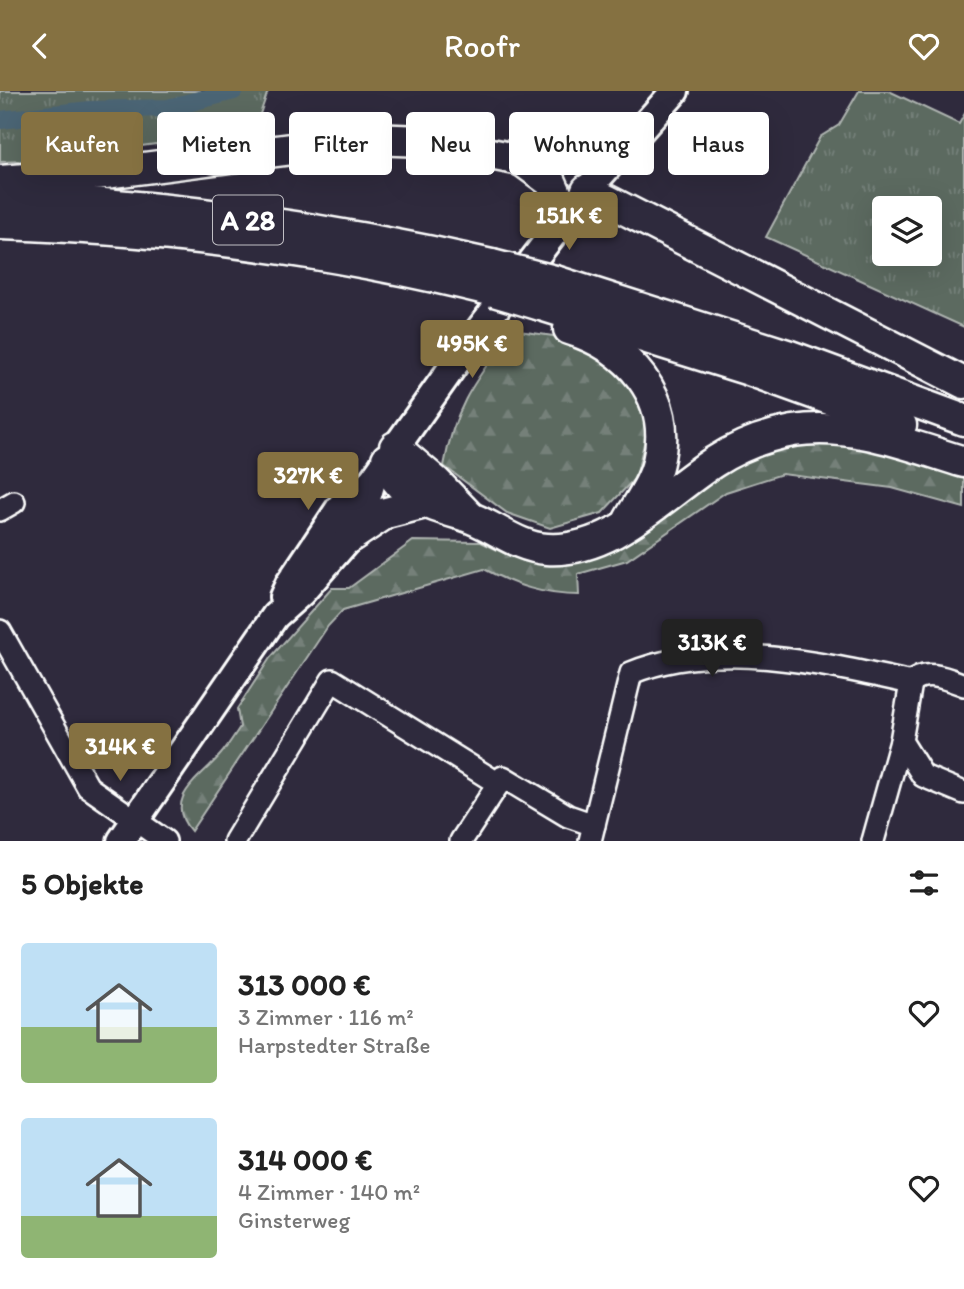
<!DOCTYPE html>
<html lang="de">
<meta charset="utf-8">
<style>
body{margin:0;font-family:Itim,sans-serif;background:#f6f6f6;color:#222;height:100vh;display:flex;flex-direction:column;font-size:26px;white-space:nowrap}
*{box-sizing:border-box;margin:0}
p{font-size:23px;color:#767676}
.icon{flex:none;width:38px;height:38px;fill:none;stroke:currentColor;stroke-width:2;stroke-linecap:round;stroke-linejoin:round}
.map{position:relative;height:750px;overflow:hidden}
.sheet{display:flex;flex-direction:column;background:#fff;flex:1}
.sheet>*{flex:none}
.top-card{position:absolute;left:21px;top:21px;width:922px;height:63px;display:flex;gap:14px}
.tools{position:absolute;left:872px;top:105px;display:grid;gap:14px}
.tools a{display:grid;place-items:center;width:70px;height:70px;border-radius:7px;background:#fff;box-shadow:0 7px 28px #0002;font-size:35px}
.price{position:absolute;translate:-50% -60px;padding:0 16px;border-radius:7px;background:#857141;color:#fff;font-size:23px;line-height:46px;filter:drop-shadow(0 2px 4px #0008)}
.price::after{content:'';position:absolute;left:50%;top:42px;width:21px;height:16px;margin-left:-10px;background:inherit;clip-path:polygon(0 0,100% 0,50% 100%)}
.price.current{background:#222;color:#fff}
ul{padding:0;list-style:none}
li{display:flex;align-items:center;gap:21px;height:175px;padding:0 21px}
li span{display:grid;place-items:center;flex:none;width:196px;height:140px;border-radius:7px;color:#555}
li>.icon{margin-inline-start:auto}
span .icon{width:84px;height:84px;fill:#fffc;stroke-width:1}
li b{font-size:30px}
h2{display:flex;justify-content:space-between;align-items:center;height:84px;padding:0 21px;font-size:30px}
.pill{padding:0 24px;border-radius:7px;background:#fff;box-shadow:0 7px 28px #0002;font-size:24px;line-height:63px}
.pill.current{background:#857141;color:#fff}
header{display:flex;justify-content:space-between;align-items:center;height:91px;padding:0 21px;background:#857141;color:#fff;font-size:32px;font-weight:600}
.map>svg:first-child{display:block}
</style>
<header><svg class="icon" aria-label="back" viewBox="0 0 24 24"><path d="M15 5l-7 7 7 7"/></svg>Roofr<svg class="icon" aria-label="heart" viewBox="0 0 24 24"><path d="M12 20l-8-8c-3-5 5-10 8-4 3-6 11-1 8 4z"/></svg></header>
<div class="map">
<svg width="964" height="750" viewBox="0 0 964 750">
<defs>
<pattern id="grass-tufts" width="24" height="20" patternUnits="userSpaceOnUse" patternTransform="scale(1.75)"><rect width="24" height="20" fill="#5c6a61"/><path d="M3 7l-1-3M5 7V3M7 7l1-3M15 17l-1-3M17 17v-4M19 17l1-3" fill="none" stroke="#748079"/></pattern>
<pattern id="forest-firs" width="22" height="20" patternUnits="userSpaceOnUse" patternTransform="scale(1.75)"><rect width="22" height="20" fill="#5c6a61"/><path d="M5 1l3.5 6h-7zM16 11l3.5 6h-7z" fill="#748079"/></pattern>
</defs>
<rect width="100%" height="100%" fill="#2f2a3d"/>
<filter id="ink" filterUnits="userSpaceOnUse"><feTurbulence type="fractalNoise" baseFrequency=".0143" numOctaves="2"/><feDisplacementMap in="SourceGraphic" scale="14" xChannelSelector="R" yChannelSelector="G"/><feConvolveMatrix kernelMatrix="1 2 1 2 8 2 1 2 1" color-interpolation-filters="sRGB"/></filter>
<g filter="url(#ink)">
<g fill="url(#grass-tufts)" stroke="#aeb4b0" stroke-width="2" fill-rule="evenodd">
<path d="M0,0H268L254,40L28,70L0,71Z"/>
<path d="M859,0H889L959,33L964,24V236L766,146L820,46L839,34ZM929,117V163H884V117Z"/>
</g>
<g fill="url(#forest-firs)" stroke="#aeb4b0" stroke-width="2">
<path d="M512,239L567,247L608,268L640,301L647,340L636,386L602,422L550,437L507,422L444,375C455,313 476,289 512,239Z"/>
<path d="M806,353L851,354L900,361L964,384V417L892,397L782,383L726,401L627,469L578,483L579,504C543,504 517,495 484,478L343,519L328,535L191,740C162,707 201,687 221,663C228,655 234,645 240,636L237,618L270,567L332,497H349L413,450L481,451L510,465L544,471L741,373L772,360Z"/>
</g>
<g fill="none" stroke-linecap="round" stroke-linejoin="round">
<path stroke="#4c6575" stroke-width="18" d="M0,29L90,19L168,17L234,0"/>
<defs>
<g id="minor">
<path d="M0,419L14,411"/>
<path d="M0,540L88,696L165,750"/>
<path d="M911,592L901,650L923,685L964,702"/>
<path d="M235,750L332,589L499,693"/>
<path d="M461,750L503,686L568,725L594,734"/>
<path d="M590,750L631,582C715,547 826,573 911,592C925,577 948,588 964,594"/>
<path d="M873,750L901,650"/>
</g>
<g id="major">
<path d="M283,506L289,493L341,415L372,390"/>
<path d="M121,750L275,525L302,501L350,446L362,425L372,390L476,243L587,99L675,0"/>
</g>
<g id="highway">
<path d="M521,69L551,91L566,125"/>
<path d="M0,90L105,82L370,48L424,50L521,69L625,55"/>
<path d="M587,99L964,292"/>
<path d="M1,107C167,113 331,137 492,174"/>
<path d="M0,133C164,138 335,160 494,200"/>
<path d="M555,190L790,265L964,329"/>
<path d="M541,214L746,278L901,334"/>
<path d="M569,238C628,256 674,306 658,371C654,391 639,411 629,429"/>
<path d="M395,356L436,391L469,425"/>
<path d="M387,368C396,405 430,414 463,424C493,433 515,456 547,458C612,462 663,404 714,371C737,356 765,345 793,340C853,331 908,354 964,371"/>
<path d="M350,446L386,422L425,412"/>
</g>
</defs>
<use href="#minor" stroke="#fff" stroke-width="26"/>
<use href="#major" stroke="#fff" stroke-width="32"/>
<use href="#highway" stroke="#fff" stroke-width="35"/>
<use href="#minor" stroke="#2f2a3d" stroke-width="21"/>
<use href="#major" stroke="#2f2a3d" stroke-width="26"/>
<use href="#highway" stroke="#2f2a3d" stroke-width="30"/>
<defs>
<g id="highway-bridge">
<path d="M492,174L555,190"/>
<path d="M494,200L541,214"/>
</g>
</defs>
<use href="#highway-bridge" stroke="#fff" stroke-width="35" stroke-linecap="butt"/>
<use href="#highway-bridge" stroke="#2f2a3d" stroke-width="30"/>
</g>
</g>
<g text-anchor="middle" stroke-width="7" stroke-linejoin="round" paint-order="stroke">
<rect fill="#2f2a3d" stroke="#c1bfc5" stroke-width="2" x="213" y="104.5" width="70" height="49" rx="5"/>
<g font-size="28" font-weight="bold" fill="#fff">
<text x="248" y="139">A 28</text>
</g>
</g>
</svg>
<div class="tools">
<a><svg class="icon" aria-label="layers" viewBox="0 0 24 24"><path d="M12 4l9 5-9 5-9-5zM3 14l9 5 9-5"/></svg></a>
</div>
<b class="price" style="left:569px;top:161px">151K €</b>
<b class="price" style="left:472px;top:289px">495K €</b>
<b class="price" style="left:308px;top:421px">327K €</b>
<b class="price current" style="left:712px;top:588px">313K €</b>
<b class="price" style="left:120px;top:692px">314K €</b>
<div class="top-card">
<a class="pill current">Kaufen</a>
<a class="pill">Mieten</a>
<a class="pill">Filter</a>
<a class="pill">Neu</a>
<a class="pill">Wohnung</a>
<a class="pill">Haus</a>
</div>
</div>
<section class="sheet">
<h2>5 Objekte<svg class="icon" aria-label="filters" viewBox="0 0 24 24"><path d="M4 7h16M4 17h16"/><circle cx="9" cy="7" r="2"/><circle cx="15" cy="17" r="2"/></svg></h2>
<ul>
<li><span style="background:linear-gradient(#bfe0f5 60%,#8fb573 0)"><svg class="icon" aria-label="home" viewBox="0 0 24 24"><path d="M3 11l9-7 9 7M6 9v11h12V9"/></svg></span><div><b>313 000 €</b><p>3 Zimmer · 116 m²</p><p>Harpstedter Straße</p></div><svg class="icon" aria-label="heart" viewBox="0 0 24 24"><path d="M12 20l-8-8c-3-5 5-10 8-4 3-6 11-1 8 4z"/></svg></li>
<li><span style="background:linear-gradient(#bfe0f5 70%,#8fb573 0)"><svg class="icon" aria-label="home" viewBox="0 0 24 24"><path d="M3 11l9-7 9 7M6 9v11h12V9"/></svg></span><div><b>314 000 €</b><p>4 Zimmer · 140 m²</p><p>Ginsterweg</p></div><svg class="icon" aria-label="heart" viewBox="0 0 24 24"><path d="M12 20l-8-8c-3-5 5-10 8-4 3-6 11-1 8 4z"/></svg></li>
</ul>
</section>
